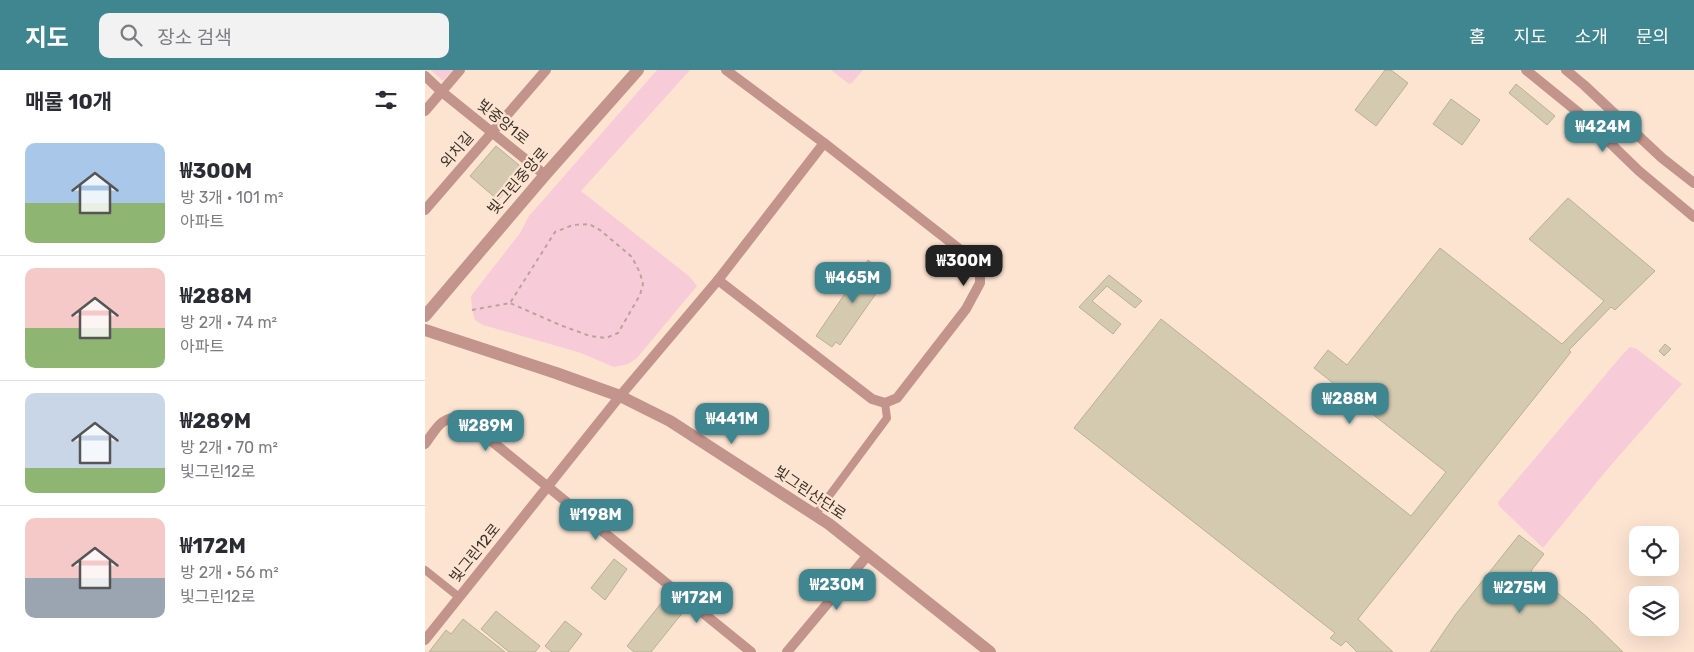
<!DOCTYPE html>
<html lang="ko">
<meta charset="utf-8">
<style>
body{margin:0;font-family:Rubik,"Noto Sans KR",sans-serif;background:#f2f2f3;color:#2b2b33;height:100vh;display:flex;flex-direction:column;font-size:19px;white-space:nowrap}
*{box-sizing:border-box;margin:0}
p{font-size:16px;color:#7c7c81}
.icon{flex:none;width:28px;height:28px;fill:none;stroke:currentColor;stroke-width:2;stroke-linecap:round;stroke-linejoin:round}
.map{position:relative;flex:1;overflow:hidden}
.sheet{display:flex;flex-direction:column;background:#fff;width:425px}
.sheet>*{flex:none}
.fabs{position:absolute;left:1204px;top:456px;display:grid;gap:10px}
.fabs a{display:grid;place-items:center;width:50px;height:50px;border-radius:10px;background:#fff;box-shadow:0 5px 20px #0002;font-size:25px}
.price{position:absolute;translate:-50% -42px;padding:0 11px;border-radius:10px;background:#408691;color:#fff;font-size:16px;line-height:32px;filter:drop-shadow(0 1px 2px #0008)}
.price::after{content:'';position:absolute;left:50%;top:30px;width:15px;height:11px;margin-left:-8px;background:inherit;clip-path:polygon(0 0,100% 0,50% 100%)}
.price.active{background:#222;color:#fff}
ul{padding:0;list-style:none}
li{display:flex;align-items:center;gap:15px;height:125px;padding:0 25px}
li+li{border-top:1px solid #e1e1e2}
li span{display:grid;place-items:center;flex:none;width:140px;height:100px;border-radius:10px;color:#555}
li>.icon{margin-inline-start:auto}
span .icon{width:60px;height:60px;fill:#fffc;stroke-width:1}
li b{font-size:21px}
h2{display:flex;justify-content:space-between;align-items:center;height:60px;padding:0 25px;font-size:21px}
header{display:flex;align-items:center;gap:30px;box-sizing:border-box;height:70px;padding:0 25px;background:#408691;color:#fff}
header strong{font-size:24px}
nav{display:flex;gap:28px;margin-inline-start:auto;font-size:18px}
.search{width:350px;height:45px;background:#f2f2f3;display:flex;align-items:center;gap:12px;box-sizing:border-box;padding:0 18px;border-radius:10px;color:#7c7c81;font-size:19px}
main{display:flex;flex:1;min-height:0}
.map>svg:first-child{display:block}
</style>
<header>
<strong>지도</strong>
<div class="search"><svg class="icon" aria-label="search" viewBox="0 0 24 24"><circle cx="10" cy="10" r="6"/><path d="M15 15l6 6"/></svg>장소 검색</div>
<nav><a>홈</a><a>지도</a><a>소개</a><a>문의</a></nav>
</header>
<main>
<section class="sheet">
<h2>매물 10개<svg class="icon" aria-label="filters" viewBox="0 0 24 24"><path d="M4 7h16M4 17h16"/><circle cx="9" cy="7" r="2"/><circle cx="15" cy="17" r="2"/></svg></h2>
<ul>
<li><span style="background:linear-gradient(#a9c7e8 60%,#8fb573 0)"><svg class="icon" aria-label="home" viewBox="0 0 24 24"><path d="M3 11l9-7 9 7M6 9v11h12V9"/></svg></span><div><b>₩300M</b><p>방 3개 · 101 m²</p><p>아파트</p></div></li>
<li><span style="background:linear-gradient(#f6c9c9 60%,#8fb573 0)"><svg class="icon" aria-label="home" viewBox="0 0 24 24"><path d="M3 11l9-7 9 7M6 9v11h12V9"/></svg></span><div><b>₩288M</b><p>방 2개 · 74 m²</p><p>아파트</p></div></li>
<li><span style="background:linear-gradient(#c9d6e8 75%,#8fb573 0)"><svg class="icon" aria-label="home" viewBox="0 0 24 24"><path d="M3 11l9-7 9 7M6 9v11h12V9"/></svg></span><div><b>₩289M</b><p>방 2개 · 70 m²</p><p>빛그린12로</p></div></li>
<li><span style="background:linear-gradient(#f6c9c9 60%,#9aa5b1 0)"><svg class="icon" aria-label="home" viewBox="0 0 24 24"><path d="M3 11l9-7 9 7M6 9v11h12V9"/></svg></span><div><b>₩172M</b><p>방 2개 · 56 m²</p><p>빛그린12로</p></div></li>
</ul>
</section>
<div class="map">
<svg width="1269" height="582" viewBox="0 0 1269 582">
<rect width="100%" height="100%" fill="#fde4d1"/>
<g fill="#f7ccd8">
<path d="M6,0H28L18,11Z"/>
<path d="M232,0H265L156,121L265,207L272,216L212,288L203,294L189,297L153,282L58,255L50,250L47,240L46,226L95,163L104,146Z"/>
<path d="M406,0H438L427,13L424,14Z"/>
<path d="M1205,277L1212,279L1257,314L1181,401L1118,478L1074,436L1073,432L1197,285Z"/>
</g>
<g fill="#d4cab0" stroke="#b9b096">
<path d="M960,0H966L983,13L951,56L930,40Z"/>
<path d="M1091,14L1130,46L1122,55L1084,23Z"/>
<path d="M1026,29L1055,50L1037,75L1008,54Z"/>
<path d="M71,76L94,95L95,105L73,130L45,106Z"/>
<path d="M1143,128L1230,201L1190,240L1186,237L1144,280L1146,282L933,549L968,582H932L921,571L916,576L905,568L910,563L649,358L736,249L986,446L1021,402L889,298L903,280L922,295L1015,178L1137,274L1179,231L1104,169Z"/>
<path d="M443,190L464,205L415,275L411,272L407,277L391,266Z"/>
<path d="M684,205L717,231L710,238L682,216L667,231L696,254L688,264L654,237Z"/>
<path d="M1240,274L1246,279L1239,286L1234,281Z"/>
<path d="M1094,465L1119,484L1106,501L1163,548L1198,582H1005L1031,544Z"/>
<path d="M189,489L202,499L180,530L166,518Z"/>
<path d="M241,527L259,541L226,582H209L202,576Z"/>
<path d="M71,541L115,576L110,582H84L56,559Z"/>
<path d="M38,549L80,582H4L21,560L26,564Z"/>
<path d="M140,551L157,564L143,582H127L120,576Z"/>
</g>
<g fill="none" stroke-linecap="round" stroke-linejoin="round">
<path stroke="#b9a597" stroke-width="2" stroke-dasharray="4 4" stroke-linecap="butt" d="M47,240L85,233L130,162L148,155L164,154L175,160L207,187L215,203L218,214L215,225L193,263L181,268L165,266L135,255L85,233"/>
<g stroke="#c2948c" stroke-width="8">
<path d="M390,445L462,348L460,333"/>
<path d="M0,500L34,527"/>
</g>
<g stroke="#c2948c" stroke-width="10">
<path d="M1101,0L1154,43L1214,101L1269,147"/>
<path d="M1141,0L1159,15L1237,88L1269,113"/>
<path d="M0,6L17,22L120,105"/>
<path d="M0,41L35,0"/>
<path d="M0,140L121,0"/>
<path d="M293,210L447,329L460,333L472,328L541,239L555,213V200L547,189L399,73L301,0"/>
<path d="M0,374C12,358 15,347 37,347L326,582"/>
<path d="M0,570L195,326L293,210L399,73"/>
<path d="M362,582L443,485"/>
</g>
<g stroke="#c2948c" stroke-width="12">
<path d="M0,246L120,105L213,0"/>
<path d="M0,260L131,303L195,326L245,351L404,454L565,582"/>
</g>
</g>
<g text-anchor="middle" stroke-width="4.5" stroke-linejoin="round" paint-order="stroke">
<g font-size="15" fill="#3a312a" stroke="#fde4d1">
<text transform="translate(78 52) rotate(39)" y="5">빛중앙1로</text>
<text transform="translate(32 80) rotate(-49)" y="5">외치길</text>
<text transform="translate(93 111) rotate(-49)" y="5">빛그린중앙로</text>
<text transform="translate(385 423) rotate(34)" y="5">빛그린산단로</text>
<text transform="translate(50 483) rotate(-51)" y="5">빛그린12로</text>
</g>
</g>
</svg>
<div class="fabs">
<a><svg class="icon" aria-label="locate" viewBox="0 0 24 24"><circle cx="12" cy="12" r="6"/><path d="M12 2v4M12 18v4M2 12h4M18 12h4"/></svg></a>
<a><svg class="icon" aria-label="layers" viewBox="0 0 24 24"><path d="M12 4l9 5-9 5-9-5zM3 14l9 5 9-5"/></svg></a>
</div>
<b class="price" style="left:1178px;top:83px">₩424M</b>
<b class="price active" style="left:539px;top:217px">₩300M</b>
<b class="price" style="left:428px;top:234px">₩465M</b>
<b class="price" style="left:925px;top:355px">₩288M</b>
<b class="price" style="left:307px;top:375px">₩441M</b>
<b class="price" style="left:61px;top:382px">₩289M</b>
<b class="price" style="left:171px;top:471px">₩198M</b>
<b class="price" style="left:412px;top:541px">₩230M</b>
<b class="price" style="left:1095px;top:544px">₩275M</b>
<b class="price" style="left:272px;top:554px">₩172M</b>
</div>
</main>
